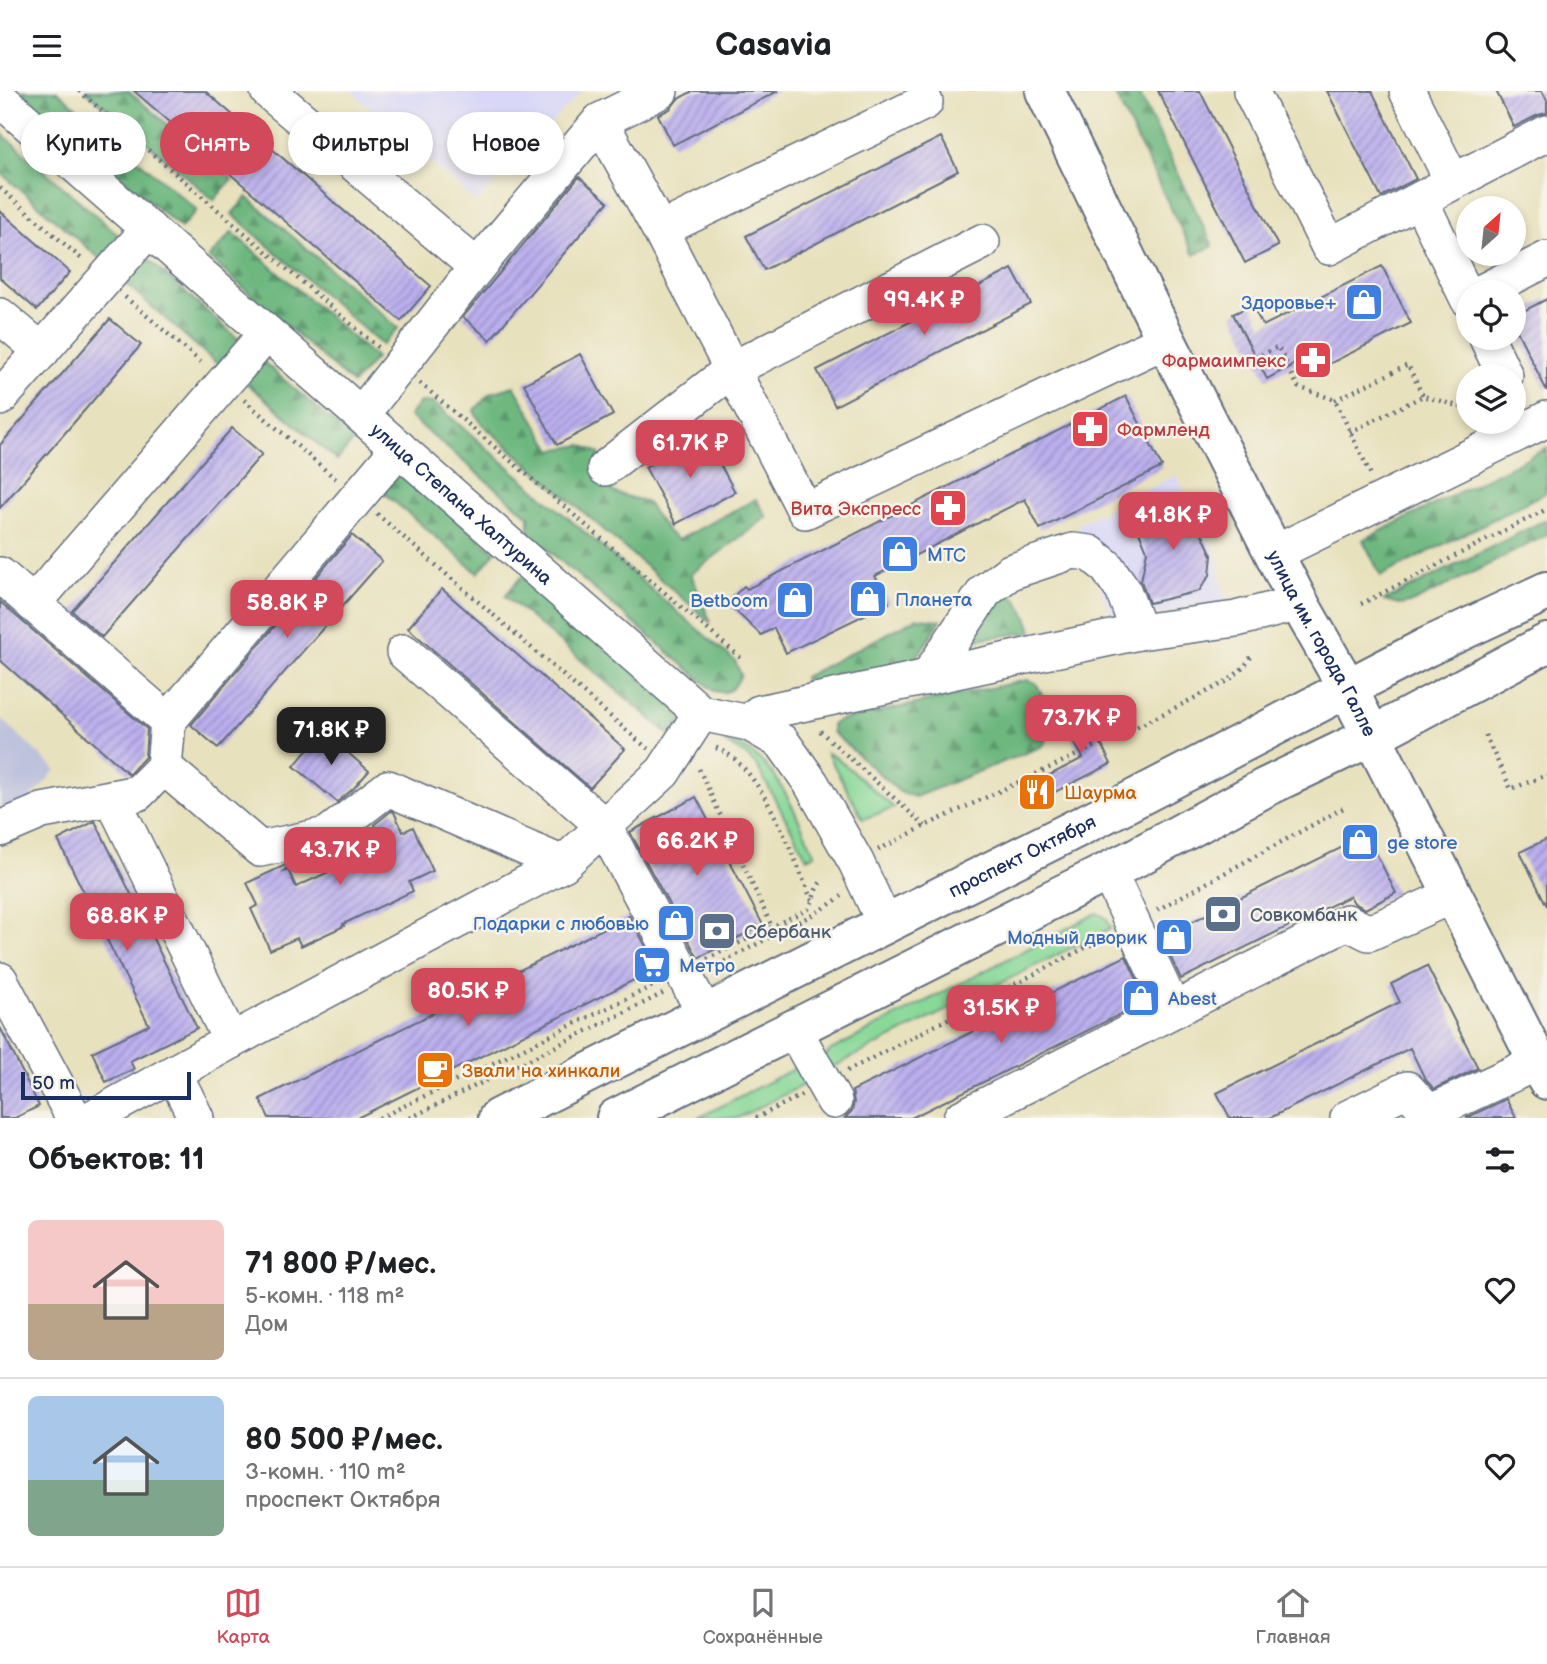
<!DOCTYPE html>
<html lang="ru">
<meta charset="utf-8">
<style>
body{margin:0;font-family:"Balsamiq Sans",sans-serif;background:#f6f6f6;color:#202124;height:100vh;display:flex;flex-direction:column;font-size:26px;white-space:nowrap}
*{box-sizing:border-box;margin:0}
p{font-size:23px;color:#757577}
.icon{flex:none;width:38px;height:38px;fill:none;stroke:currentColor;stroke-width:2;stroke-linecap:round;stroke-linejoin:round}
.map{position:relative;height:1027px;overflow:hidden}
.drawer{display:flex;flex-direction:column;background:#fff;flex:1}
.drawer>*{flex:none}
.banner{position:absolute;left:21px;top:21px;width:700px;height:63px;display:flex;gap:14px}
.needle{width:46px;rotate:27deg}
.tools{position:absolute;left:1456px;top:105px;display:grid;gap:14px}
.tools a{display:grid;place-items:center;width:70px;height:70px;border-radius:50%;background:#fff;box-shadow:0 4px 10px #0003;font-size:35px}
.scale{position:absolute;left:21px;bottom:18px;width:170px;box-sizing:border-box;padding-left:7px;border:4px solid #1b2f5e;border-top:0;font-size:19px;line-height:24px;white-space:nowrap;color:#1b2f5e;-webkit-text-stroke:5px #f7f3e8;paint-order:stroke}
.price{position:absolute;translate:-50% -60px;padding:0 16px;border-radius:14px;background:#d1495b;color:#fff;font-size:23px;line-height:46px;filter:drop-shadow(0 2px 4px #0008)}
.price::after{content:'';position:absolute;left:50%;top:42px;width:21px;height:16px;margin-left:-10px;background:inherit;clip-path:polygon(0 0,100% 0,50% 100%)}
.price.active{background:#222;color:#fff}
ul{padding:0;list-style:none}
li{display:flex;align-items:center;gap:21px;height:175px;padding:0 28px}
li+li{border-top:2px solid #e0e0e0}
li span{display:grid;place-items:center;flex:none;width:196px;height:140px;border-radius:10px;color:#555}
li>.icon{margin-inline-start:auto}
span .icon{width:84px;height:84px;fill:#fffc;stroke-width:1}
li b{font-size:30px}
h2{display:flex;justify-content:space-between;align-items:center;height:84px;padding:0 28px;font-size:30px}
.tag{padding:0 24px;border-radius:32px;background:#fff;box-shadow:0 4px 10px #0003;font-size:24px;line-height:63px}
.tag.active{background:#d1495b;color:#fff}
header{display:flex;justify-content:space-between;align-items:center;height:91px;padding:0 28px;background:#fff;font-size:32px;font-weight:700}
.tabs{display:flex;justify-content:space-around;align-items:center;height:98px;border-top:2px solid #e0e0e0;background:#fff;font-size:19px;color:#757577}
.tabs a{display:grid;justify-items:center;gap:4px}
.tabs .active{color:#d1495b}
.map>svg:first-child{display:block}
</style>
<header><svg class="icon" aria-label="menu" viewBox="0 0 24 24"><path d="M4 6h16M4 12h16M4 18h16"/></svg>Casavia<svg class="icon" aria-label="search" viewBox="0 0 24 24"><circle cx="10" cy="10" r="6"/><path d="M15 15l6 6"/></svg></header>
<div class="map">
<svg width="1547" height="1027" viewBox="0 0 1547 1027">
<defs>
<pattern id="forest-firs" width="22" height="20" patternUnits="userSpaceOnUse" patternTransform="scale(1.75)"><rect width="22" height="20" fill="#6eb880"/><path d="M5 1l3.5 6h-7zM16 11l3.5 6h-7z" fill="#5a966c"/></pattern>
<pattern id="building-hatch" width="6" height="6" patternUnits="userSpaceOnUse" patternTransform="scale(1.75)"><rect width="6" height="6" fill="#bbafee"/><path d="M-1 1l2-2M0 6l6-6M5 7l2-2" fill="none" stroke="#978fc4"/></pattern>
</defs>
<rect width="100%" height="100%" fill="#f7f3e8"/>
<filter id="ink" filterUnits="userSpaceOnUse"><feTurbulence type="fractalNoise" baseFrequency=".0143" numOctaves="2"/><feDisplacementMap in="SourceGraphic" scale="14" xChannelSelector="R" yChannelSelector="G"/><feConvolveMatrix kernelMatrix="1 2 1 2 8 2 1 2 1" color-interpolation-filters="sRGB"/></filter>
<filter id="wash" filterUnits="userSpaceOnUse"><feTurbulence type="fractalNoise" baseFrequency=".00686" numOctaves="4" result="noise"/><feDisplacementMap in="SourceGraphic" scale="28" xChannelSelector="R" yChannelSelector="G"/><feGaussianBlur stdDeviation="1.57" result="paint"/><feColorMatrix in="noise" values="0 0 0 0 0 0 0 0 0 0 0 0 0 0 0 0 0 1.4 0 .05"/><feComposite in="paint" operator="in"/></filter>
<g filter="url(#wash)">
<rect width="100%" height="100%" fill="#e8e1bd"/>
<g fill="#d8d7f8">
<path d="M351,0H582L477,112Z"/>
<path d="M1176,384L1216,464L1226,513L1113,530L1077,434Z"/>
</g>
<path fill="#bfc2dd" d="M0,626L56,679L26,712L0,725Z"/>
<g fill="#88d898" stroke="#52847b" stroke-width="2">
<path d="M723,650C775,659 794,722 815,763L807,767L757,675L747,665Z"/>
<path d="M827,662L836,666L894,717L863,728Z"/>
<path d="M1097,822L1106,827L1111,837L831,977L825,965L831,959Z"/>
<path d="M799,975L813,989L738,1027H698Z"/>
</g>
<g fill="url(#forest-firs)" stroke="#44746f" stroke-width="2">
<path d="M21,0H57L197,119L181,137Z"/>
<path d="M86,0H128L232,88L214,109Z"/>
<path d="M1113,0H1138L1213,155L1194,164Z"/>
<path d="M0,41L123,148L104,171L0,81Z"/>
<path d="M247,106L398,237L382,254L232,123Z"/>
<path d="M232,141L376,267L353,293L209,167Z"/>
<path d="M140,161L244,253L223,278L118,186Z"/>
<path d="M260,268L354,349L337,369L243,289Z"/>
<path d="M514,295L552,359L582,354L599,362V387L615,402L646,411L668,441L678,449L756,408L767,426L691,483L711,532L482,333L474,320L489,303Z"/>
<path d="M420,311L434,312L735,570L741,584C734,597 730,604 714,600L529,443V425L409,325Z"/>
<path d="M1547,357V401L1381,485L1363,449Z"/>
<path d="M400,381L495,461L478,482L383,401Z"/>
<path d="M1547,428V444L1414,511L1399,514L1384,510Z"/>
<path d="M521,486L686,625L670,644L505,505Z"/>
<path d="M1007,498C1020,511 1028,524 1032,541L962,550Z"/>
<path d="M917,527L941,529L911,575L807,596L804,586Z"/>
<path d="M1027,589L1036,592C1045,607 1054,640 1043,655L915,706L900,701L832,641V633L841,629Z"/>
</g>
<g id="blocks">
<g fill="url(#building-hatch)">
<path d="M134,0H205L431,195L401,230Z"/>
<path d="M693,0H778L673,54L658,24L670,18L678,8Z"/>
<path d="M1158,0H1200L1278,155L1245,172Z"/>
<path d="M1327,0H1372L1416,88L1381,106Z"/>
<path d="M1496,0H1542L1547,9V22L1538,24L1514,36Z"/>
<path d="M941,46L958,80L764,179L746,145Z"/>
<path d="M579,86L608,111L490,249L463,226Z"/>
<path d="M0,120L70,181L37,219L0,187Z"/>
<path d="M1382,175L1411,232L1305,285L1298,271L1267,288L1233,223L1252,214L1263,235Z"/>
<path d="M1012,178L1031,213L835,315L817,279Z"/>
<path d="M1547,208V300L1514,234V225Z"/>
<path d="M110,228L141,254L0,417V354Z"/>
<path d="M580,263L613,324L557,354L524,293Z"/>
<path d="M1126,305L1162,376L1040,438L1025,408L875,485L889,512L786,562L774,537L761,544L727,512L744,495L747,498Z"/>
<path d="M232,337L262,363L102,546L72,520Z"/>
<path d="M705,345L735,401L676,433L645,376Z"/>
<path d="M1184,404L1212,464L1210,484L1199,500L1149,512L1141,490L1147,460L1138,438V429L1145,421Z"/>
<path d="M352,444L382,470L218,657L191,634Z"/>
<path d="M442,498L625,658L590,697L408,537Z"/>
<path d="M0,511L147,638L145,666L129,683L0,569Z"/>
<path d="M1086,622L1111,673L1053,702L1046,686L1083,667L1065,632Z"/>
<path d="M323,640L369,680L353,698L337,711L294,675Z"/>
<path d="M696,706L763,834L698,867L630,741Z"/>
<path d="M391,720L394,721L403,741L413,736L433,780L409,791L413,800L343,833L344,835L301,855L297,847L270,859L251,818L258,814L247,792L290,772L283,781L288,779L296,796L366,764L357,746L376,736L375,733Z"/>
<path d="M95,730L197,937L130,970L134,978L106,991L92,961L149,934L58,749Z"/>
<path d="M1367,744L1396,802L1365,818L1354,812L1350,805L1181,888L1161,846Z"/>
<path d="M1547,748V815L1520,761Z"/>
<path d="M629,825L658,877L357,1027H269L260,1008Z"/>
<path d="M1126,865L1147,910L911,1027H845L852,1020L854,1011L852,1000Z"/>
<path d="M1427,875L1478,977L1434,998L1425,988L1410,957L1270,1027H1230L1217,1002L1400,911L1391,893Z"/>
<path d="M0,936L39,1015L15,1027H0Z"/>
<path d="M1506,1008L1516,1027H1466Z"/>
</g>
</g>
</g>
<g filter="url(#ink)">
<use href="#blocks" fill-opacity="0" stroke="#636d7f" stroke-width="2"/>
<g fill="none" stroke-linecap="round" stroke-linejoin="round">
<defs>
<g id="minor">
<path d="M268,0L477,176"/>
<path d="M1251,0L1329,156L1547,42"/>
<path d="M1407,0L1453,91"/>
<path id="s1" d="M0,8L701,622L749,632L782,651L811,692L856,771L885,833"/>
<path d="M600,30L660,0"/>
<path d="M1420,109L1468,208"/>
<path d="M660,139L925,11"/>
<path d="M1482,201L1547,168"/>
<path d="M0,225L42,260"/>
<path d="M1487,247L1505,285"/>
<path d="M0,307L149,138"/>
<path d="M361,324L477,176L600,30L660,139L805,420L1166,249"/>
<path d="M605,377L731,279L982,151"/>
<path d="M1275,462L1547,328"/>
<path d="M0,484L168,630"/>
<path d="M33,513L267,242"/>
<path d="M404,561L604,735L705,923"/>
<path d="M928,586L985,500L1010,481L1073,460L1090,462L1106,475L1123,499L1139,541"/>
<path d="M749,632L759,622L1139,541L1236,528L1299,512"/>
<path d="M164,676L260,758L327,744L388,697L563,773"/>
<path d="M112,707L231,950"/>
<path d="M0,738L42,720L138,702L164,676L168,630L399,357"/>
<path d="M1108,780L1173,919"/>
<path d="M0,889L74,1027"/>
<path d="M793,937L834,1010"/>
<path d="M174,982L196,1027"/>
<path d="M92,1027L231,950L563,773L663,681L701,622"/>
<path d="M961,1027L1347,831L1369,842L1453,804"/>
<path d="M1348,1027L1407,998L1429,1022L1538,971"/>
</g>
<g id="major">
<path id="s2" d="M1045,0L1166,249L1299,512L1348,598L1547,989"/>
<path id="s3" d="M498,1027L1113,719L1427,556L1547,500"/>
<path d="M616,1027L1137,766L1266,696L1372,645L1547,552"/>
</g>
</defs>
<use href="#minor" stroke="#636d7f" stroke-width="38"/>
<use href="#major" stroke="#636d7f" stroke-width="42"/>
<g stroke="#636d7f" stroke-width="4.5" stroke-dasharray="2 5" stroke-linecap="butt">
<path d="M79,0L379,257"/>
<path d="M0,97L84,170"/>
<path d="M125,206L203,273"/>
<path d="M1236,276L1278,256L1298,296L1335,309L1372,386"/>
<path d="M420,292L742,568"/>
<path d="M244,309L338,390"/>
<path d="M1335,309L1408,274L1423,305"/>
<path d="M1350,341L1423,305L1468,318"/>
<path d="M377,423L648,658"/>
<path d="M1361,513L1547,418"/>
<path d="M820,640L925,735"/>
<path d="M1485,644L1511,698L1547,684"/>
<path d="M716,657C762,673 794,769 813,812"/>
<path d="M699,678L772,836"/>
<path d="M878,759L925,735L1143,633L1228,590L1244,576L1253,563"/>
<path d="M1157,819L1347,715"/>
<path d="M707,868L808,818C815,809 813,800 821,791"/>
<path d="M712,877L823,818L842,805"/>
<path d="M847,980L1110,844"/>
<path d="M379,1027L659,892"/>
<path d="M410,1027L664,902"/>
<path d="M756,1027L802,1004"/>
</g>
<use href="#minor" stroke="#fff" stroke-width="35"/>
<use href="#major" stroke="#fff" stroke-width="38"/>
</g>
</g>
<defs>
<symbol id="shop-square" viewBox="-11 -11 22 22"><rect x="-9" y="-9" width="18" height="18" rx="4" fill="#3f7fe0" stroke="#f7f3e8"/><path d="M-5-2.5h2.3a2.7 3.5 0 0 1 5.4 0H5L5.5 6h-11ZM-1.5-2.5h3a1.5 2.3 0 0 0-3 0Z" fill="#fff"/></symbol>
<symbol id="pharmacy-square" viewBox="-11 -11 22 22"><rect x="-9" y="-9" width="18" height="18" rx="4" fill="#e0444e" stroke="#f7f3e8"/><path d="M-2-6h4v4h4v4h-4v4h-4v-4h-4v-4h4Z" fill="#fff"/></symbol>
<symbol id="restaurant-square" viewBox="-11 -11 22 22"><rect x="-9" y="-9" width="18" height="18" rx="4" fill="#e8710a" stroke="#f7f3e8"/><path d="M-5-6h1v4h1v-4h1v4h1v-4h1v5L-1.5 .5V6h-2V.5L-5-1ZM5-6V6H3V1.5H1.5Q1.5-4 5-6Z" fill="#fff"/></symbol>
<symbol id="bank-square" viewBox="-11 -11 22 22"><rect x="-9" y="-9" width="18" height="18" rx="4" fill="#5c6f8a" stroke="#f7f3e8"/><path d="M-6-4H6V4H-6ZM0-2.3a2.3 2.3 0 1 0 0 4.6a2.3 2.3 0 1 0 0-4.6Z" fill="#fff"/></symbol>
<symbol id="supermarket-square" viewBox="-11 -11 22 22"><rect x="-9" y="-9" width="18" height="18" rx="4" fill="#3f7fe0" stroke="#f7f3e8"/><path d="M-6-5.5h2.5l.6 2H6L4.5 2H-2.5L-4.4-4H-6ZM-1.5 3.2a1.3 1.3 0 1 0 .1 0ZM3 3.2a1.3 1.3 0 1 0 .1 0Z" fill="#fff"/></symbol>
<symbol id="cafe-square" viewBox="-11 -11 22 22"><rect x="-9" y="-9" width="18" height="18" rx="4" fill="#e8710a" stroke="#f7f3e8"/><path d="M-5.5-4.5H6V0H3Q3 3.5 0 3.5H-2.5Q-5.5 3.5-5.5 0ZM3-3.2v2h1.7v-2ZM-6 4.5H4V6H-6Z" fill="#fff"/></symbol>
</defs>
<g fill-rule="evenodd">
<use href="#shop-square" x="1342" y="189" width="44" height="44"/>
<use href="#pharmacy-square" x="1291" y="247" width="44" height="44"/>
<use href="#pharmacy-square" x="1068" y="316" width="44" height="44"/>
<use href="#pharmacy-square" x="926" y="395" width="44" height="44"/>
<use href="#shop-square" x="878" y="441" width="44" height="44"/>
<use href="#shop-square" x="846" y="486" width="44" height="44"/>
<use href="#shop-square" x="773" y="487" width="44" height="44"/>
<use href="#restaurant-square" x="1015" y="679" width="44" height="44"/>
<use href="#shop-square" x="1338" y="729" width="44" height="44"/>
<use href="#bank-square" x="1201" y="801" width="44" height="44"/>
<use href="#shop-square" x="654" y="810" width="44" height="44"/>
<use href="#bank-square" x="695" y="818" width="44" height="44"/>
<use href="#shop-square" x="1152" y="824" width="44" height="44"/>
<use href="#supermarket-square" x="630" y="852" width="44" height="44"/>
<use href="#shop-square" x="1119" y="885" width="44" height="44"/>
<use href="#cafe-square" x="413" y="957" width="44" height="44"/>
</g>
<g text-anchor="middle" stroke-width="5" stroke-linejoin="round" paint-order="stroke">
<g font-size="19" fill="#366cbe" stroke="#f7f3e8" text-anchor="start">
<text x="1337" y="218" text-anchor="end">Здоровье+</text>
<text x="927" y="470">МТС</text>
<text x="895" y="515">Планета</text>
<text x="768" y="516" text-anchor="end">Betboom</text>
<text x="1387" y="758">ge store</text>
<text x="649" y="839" text-anchor="end">Подарки с любовью</text>
<text x="1147" y="853" text-anchor="end">Модный дворик</text>
<text x="679" y="881">Метро</text>
<text x="1168" y="914">Abest</text>
</g>
<g font-size="19" fill="#be3a42" stroke="#f7f3e8" text-anchor="end">
<text x="1286" y="276">Фармаимпекс</text>
<text x="1117" y="345" text-anchor="start">Фармленд</text>
<text x="921" y="424">Вита Экспресс</text>
</g>
<g font-size="19" fill="#1b2f5e" stroke="#f7f3e8">
<text dy="7" stroke="none"><textPath href="#s1" startOffset="614">улица Степана Халтурина</textPath></text>
<text dy="7" stroke="none"><textPath href="#s2" startOffset="618">улица им. города Галле</textPath></text>
<text dy="7" stroke="none"><textPath href="#s3" startOffset="586">проспект Октября</textPath></text>
</g>
<g font-size="19" fill="#c56008" stroke="#f7f3e8" text-anchor="start">
<text x="1064" y="708">Шаурма</text>
<text x="462" y="986">Звали на хинкали</text>
</g>
<g font-size="19" fill="#4e5e75" stroke="#f7f3e8" text-anchor="start">
<text x="1250" y="830">Совкомбанк</text>
<text x="744" y="847">Сбербанк</text>
</g>
</g>
</svg>
<div class="tools">
<a><svg class="needle" viewBox="-14 -14 28 28"><path d="M0-13l5 13h-10z" fill="#e53935"/><path d="M0 13l5-13h-10z" fill="#757577"/></svg></a>
<a><svg class="icon" aria-label="locate" viewBox="0 0 24 24"><circle cx="12" cy="12" r="6"/><path d="M12 2v4M12 18v4M2 12h4M18 12h4"/></svg></a>
<a><svg class="icon" aria-label="layers" viewBox="0 0 24 24"><path d="M12 4l9 5-9 5-9-5zM3 14l9 5 9-5"/></svg></a>
</div>
<div class="scale">50 m</div>
<b class="price" style="left:924px;top:246px">99.4K ₽</b>
<b class="price" style="left:690px;top:389px">61.7K ₽</b>
<b class="price" style="left:1173px;top:461px">41.8K ₽</b>
<b class="price" style="left:287px;top:549px">58.8K ₽</b>
<b class="price" style="left:1081px;top:664px">73.7K ₽</b>
<b class="price active" style="left:331px;top:676px">71.8K ₽</b>
<b class="price" style="left:697px;top:787px">66.2K ₽</b>
<b class="price" style="left:340px;top:796px">43.7K ₽</b>
<b class="price" style="left:127px;top:862px">68.8K ₽</b>
<b class="price" style="left:468px;top:937px">80.5K ₽</b>
<b class="price" style="left:1001px;top:954px">31.5K ₽</b>
<div class="banner">
<a class="tag">Купить</a>
<a class="tag active">Снять</a>
<a class="tag">Фильтры</a>
<a class="tag">Новое</a>
</div>
</div>
<section class="drawer">
<h2>Объектов: 11<svg class="icon" aria-label="filters" viewBox="0 0 24 24"><path d="M4 7h16M4 17h16"/><circle cx="9" cy="7" r="2"/><circle cx="15" cy="17" r="2"/></svg></h2>
<ul>
<li><span style="background:linear-gradient(#f6c9c9 60%,#b9a48a 0)"><svg class="icon" aria-label="home" viewBox="0 0 24 24"><path d="M3 11l9-7 9 7M6 9v11h12V9"/></svg></span><div><b>71 800 ₽/мес.</b><p>5-комн. · 118 m²</p><p>Дом</p></div><svg class="icon" aria-label="heart" viewBox="0 0 24 24"><path d="M12 20l-8-8c-3-5 5-10 8-4 3-6 11-1 8 4z"/></svg></li>
<li><span style="background:linear-gradient(#a9c7e8 60%,#7fa58c 0)"><svg class="icon" aria-label="home" viewBox="0 0 24 24"><path d="M3 11l9-7 9 7M6 9v11h12V9"/></svg></span><div><b>80 500 ₽/мес.</b><p>3-комн. · 110 m²</p><p>проспект Октября</p></div><svg class="icon" aria-label="heart" viewBox="0 0 24 24"><path d="M12 20l-8-8c-3-5 5-10 8-4 3-6 11-1 8 4z"/></svg></li>
</ul>
</section>
<nav class="tabs">
<a class="active"><svg class="icon" aria-label="map" viewBox="0 0 24 24"><path d="M3 6l6-2 6 2 6-2v14l-6 2-6-2-6 2zM9 4v14M15 6v14"/></svg>Карта</a>
<a><svg class="icon" aria-label="saved" viewBox="0 0 24 24"><path d="M7 4h10v16l-5-4-5 4z"/></svg>Сохранённые</a>
<a><svg class="icon" aria-label="home" viewBox="0 0 24 24"><path d="M3 11l9-7 9 7M6 9v11h12V9"/></svg>Главная</a>
</nav>
